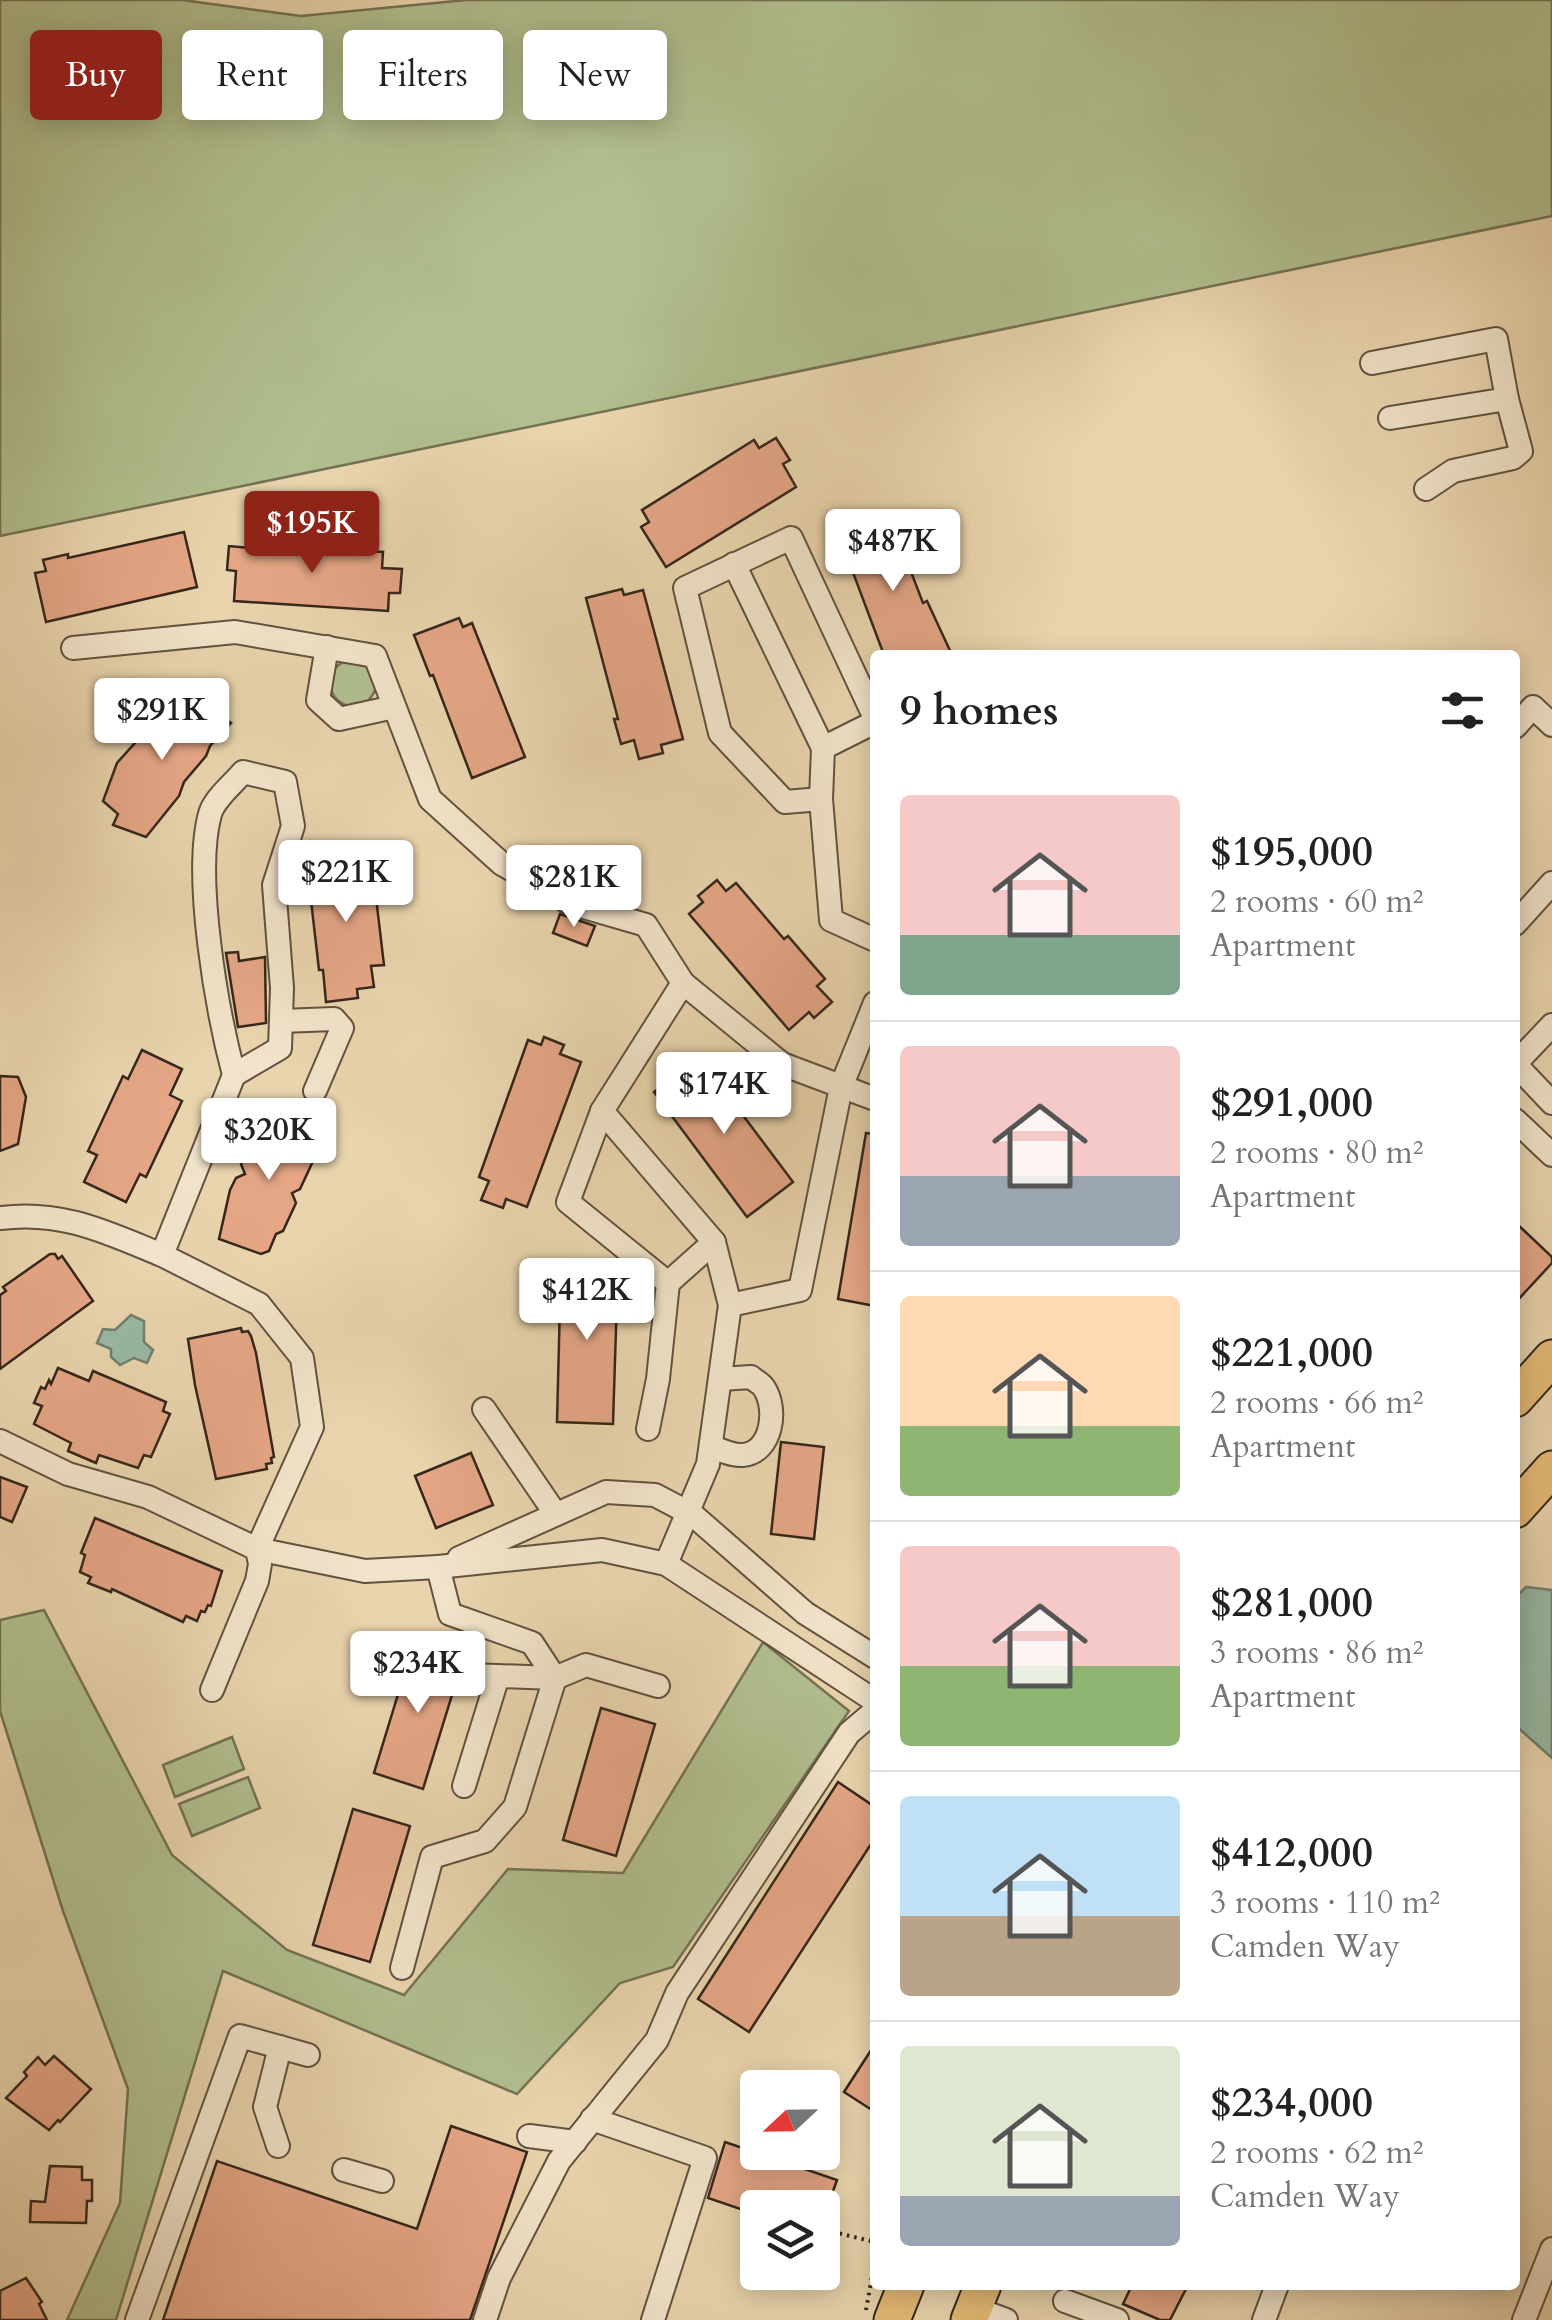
<!DOCTYPE html>
<meta charset="utf-8">
<style>
body{margin:0;font-family:Cardo,serif;background:#f2f2f2;color:#222;height:100vh;display:flex;flex-direction:column;font-size:38px;white-space:nowrap}
*{box-sizing:border-box;margin:0}
p{font-size:32px;color:#767676}
.icon{flex:none;width:55px;height:55px;fill:none;stroke:currentColor;stroke-width:2;stroke-linecap:round;stroke-linejoin:round}
.map{position:relative;flex:1;overflow:hidden}
.side{position:absolute;left:870px;top:650px;width:650px;height:1640px;display:flex;flex-direction:column;background:#fff;border-radius:10px;box-shadow:0 5px 25px #0003}
.side>*{flex:none}
.banner{position:absolute;left:30px;top:30px;width:690px;height:90px;display:flex;gap:20px}
.needle{width:65px;rotate:248deg}
.buttons{position:absolute;left:740px;top:2070px;display:grid;gap:20px}
.buttons a{display:grid;place-items:center;width:100px;height:100px;border-radius:10px;background:#fff;box-shadow:0 5px 25px #0003;font-size:50px}
.price{position:absolute;translate:-50% -85px;padding:0 22px;border-radius:10px;background:#fff;color:#222;font-size:32px;line-height:65px;filter:drop-shadow(0 2px 5px #0008)}
.price::after{content:'';position:absolute;left:50%;top:60px;width:30px;height:22px;margin-left:-15px;background:inherit;clip-path:polygon(0 0,100% 0,50% 100%)}
.price.current{background:#8f2418;color:#fff}
ul{padding:0;list-style:none}
li{display:flex;align-items:center;gap:30px;height:250px;padding:0 30px}
li+li{border-top:2px solid #e0e0e0}
li span{display:grid;place-items:center;flex:none;width:280px;height:200px;border-radius:10px;color:#555}
li>.icon{margin-inline-start:auto}
span .icon{width:120px;height:120px;fill:#fffc;stroke-width:1}
li b{font-size:42px}
h2{display:flex;justify-content:space-between;align-items:center;height:120px;padding:0 30px;font-size:42px}
.chip{padding:0 35px;border-radius:10px;background:#fff;box-shadow:0 5px 25px #0003;font-size:35px;line-height:90px}
.chip.current{background:#8f2418;color:#fff}
.map>svg:first-child{display:block}
</style>
<div class="map">
<svg width="1552" height="2320" viewBox="0 0 1552 2320">
<rect width="100%" height="100%" fill="#e9d4ad"/>
<filter id="stains"><feTurbulence type="fractalNoise" baseFrequency=".002" numOctaves="4"/><feColorMatrix values="0 0 0 0 .2 0 0 0 0 .09 0 0 0 0 .02 0 0 0 .5 -.17"/></filter>
<radialGradient id="worn" r=".72"><stop offset=".6" stop-color="#630" stop-opacity="0"/><stop offset="1" stop-color="#630" stop-opacity=".3"/></radialGradient>
<g fill="#b1be8e" stroke="#737254" stroke-width="2.5">
<path d="M0,0H182L301,16L466,0H1552V216L0,536Z"/>
<circle cx="353" cy="683" r="23"/>
<path d="M44,1610L172,1855L287,1950L404,1995L508,1869L623,1873L763,1642L849,1711L673,1967L620,1983L517,2094L223,1971L116,2320H67L120,2203L128,2089L63,1911L0,1711V1620Z"/>
<path d="M232,1737L244,1769L175,1797L163,1765Z"/>
<path d="M248,1777L260,1808L192,1836L179,1804Z"/>
</g>
<g fill="#99b9a4" stroke="#717f6d" stroke-width="2.5">
<path d="M131,1315L144,1321V1342L153,1350L147,1363L134,1358L120,1365L111,1357V1349L97,1343L103,1329L115,1330Z"/>
<path d="M1526,1587L1552,1590V1758L1515,1725V1598Z"/>
</g>
<g fill="#e5a686" stroke="#35271b" stroke-width="2.5">
<path d="M776,438L790,460L783,464L796,487L666,567L641,527L649,522L642,510L754,440L759,448Z"/>
<path d="M890,517L923,603L927,601L952,655H884L843,546L857,540L854,530Z"/>
<path d="M184,532L197,587L46,622L35,573L46,571L43,560L68,554V558Z"/>
<path d="M250,538L311,542V547L383,552L382,568L402,569L400,593H389L388,611L234,601L236,571L227,570L229,546L250,548Z"/>
<path d="M622,589L624,595L643,590L683,739L661,745L663,753L639,759L634,740L621,744L614,719H618L586,598Z"/>
<path d="M459,618L463,627L472,623L525,757L472,778L433,675L430,676L414,635Z"/>
<path d="M185,689L231,723L210,746L206,756L184,782L179,796L146,837L113,825L118,814L103,801L117,763L142,735L146,722L158,709L165,711Z"/>
<path d="M367,853L369,872H373L384,965L371,966L374,987L357,989L358,998L326,1002L323,970H319L309,883L318,882L315,859Z"/>
<path d="M717,880L726,891L736,883L784,939L788,936L825,979L817,986L832,1002L814,1018L809,1012L789,1030L689,914L703,902L698,896Z"/>
<path d="M560,914L595,926L587,946L553,933Z"/>
<path d="M238,952L239,961L265,957L266,1023L238,1027L226,953Z"/>
<path d="M544,1037L564,1045L560,1054L581,1062L527,1207L506,1199L503,1208L481,1200L489,1181L479,1177L528,1040L541,1045Z"/>
<path d="M142,1050L182,1069L170,1095L182,1101L146,1177L140,1174L126,1202L84,1182L97,1155L88,1151L123,1076L128,1079Z"/>
<path d="M700,1058L793,1182L747,1217L654,1092Z"/>
<path d="M0,1076L18,1077L26,1097L18,1144L0,1151Z"/>
<path d="M277,1108L312,1124L317,1135L310,1150L314,1159L300,1189L292,1193L296,1203L283,1231L276,1234L269,1251L261,1254L219,1239L230,1190L236,1178L245,1174L241,1164L255,1131L264,1135Z"/>
<path d="M866,1133L875,1134V1306L838,1299Z"/>
<path d="M1515,1222L1552,1257V1263L1515,1303Z"/>
<path d="M50,1254H55L58,1259L62,1256L93,1301L0,1369V1295L6,1291L3,1287Z"/>
<path d="M561,1263L618,1265L613,1424L557,1422Z"/>
<path d="M241,1328L242,1332L248,1331L251,1336L256,1353L274,1457L271,1458L272,1463L266,1464L267,1469L216,1479L195,1385L188,1339Z"/>
<path d="M58,1368L89,1381L93,1371L166,1402L163,1411L170,1414L151,1457L144,1455L138,1468L99,1455L96,1463L68,1451L71,1443L34,1424L42,1406L34,1403L41,1387L45,1389L49,1380L51,1384Z"/>
<path d="M781,1442L824,1447L814,1539L771,1534Z"/>
<path d="M471,1453L493,1505L436,1528L415,1476Z"/>
<path d="M0,1477L27,1487L12,1522L0,1517Z"/>
<path d="M95,1518L222,1571L211,1606L208,1605L205,1612L201,1611L197,1621L186,1616L183,1622L112,1589L111,1592L88,1583L91,1577L80,1572L85,1555L81,1553Z"/>
<path d="M414,1642L464,1658L456,1668V1682L423,1789L374,1773Z"/>
<path d="M601,1708L655,1724L616,1856L563,1840Z"/>
<path d="M838,1782L875,1807V1838L749,2032L698,1999Z"/>
<path d="M353,1809L410,1826L370,1962L313,1945Z"/>
<path d="M875,2044V2112L844,2092Z"/>
<path d="M54,2056L91,2089L60,2122L58,2120L49,2130L6,2098L27,2076L24,2072L38,2057L45,2065Z"/>
<path d="M451,2126L527,2152L470,2320H163L217,2161L417,2229Z"/>
<path d="M725,2142L837,2180L827,2208H758V2215L708,2198Z"/>
<path d="M50,2166L82,2167V2180H92V2201H87L86,2223L30,2222L31,2201L45,2202Z"/>
<path d="M26,2278L42,2302L39,2304L47,2320H0V2291Z"/>
<path d="M1132,2285H1188L1170,2320H1160L1123,2304Z"/>
</g>
<g fill="none" stroke-linecap="round" stroke-linejoin="round">
<defs>
<g id="minor">
<path d="M1372,363L1496,339L1507,399L1390,418"/>
<path d="M1426,489L1453,471L1513,458L1521,451L1507,399"/>
<path d="M734,564L823,748"/>
<path d="M327,647L318,700L339,719L394,707"/>
<path d="M73,648L235,632L375,656L430,799L502,864L570,903L646,925L683,983"/>
<path d="M875,718L791,538L685,588L720,733L785,802L821,799L831,920L875,940"/>
<path d="M1515,727L1533,707L1552,725"/>
<path d="M821,799L823,748L875,722"/>
<path d="M1515,924L1552,883"/>
<path d="M281,1021L334,1019L342,1028L315,1091"/>
<path d="M1515,1064L1552,1025"/>
<path d="M1515,1064L1552,1103"/>
<path d="M234,1075C217,1011 193,876 210,814C214,799 233,784 243,772L285,782L293,826L274,885L282,988L280,1048L234,1075L162,1255L259,1304L302,1358L312,1427L257,1549L365,1571L438,1567L602,1550L666,1564L875,1701"/>
<path d="M602,1111L568,1202L668,1283L714,1242"/>
<path d="M1515,1120L1552,1155"/>
<path d="M0,1218C62,1210 106,1232 162,1255"/>
<path d="M730,1305L714,1242L602,1111L683,983L782,1064L875,1099"/>
<path d="M484,1409L555,1513"/>
<path d="M648,1429L658,1379L668,1283"/>
<path d="M0,1441L68,1474L148,1497L257,1549L260,1564L257,1581L212,1690"/>
<path d="M711,1446C720,1450 733,1456 743,1455C772,1452 778,1409 764,1388C761,1383 755,1381 751,1377L721,1379"/>
<path d="M459,1558L606,1492L655,1495L693,1515L805,1613L875,1657"/>
<path d="M666,1564L708,1464L730,1305L800,1290L841,1087L875,1003"/>
<path d="M469,1675L555,1678L586,1665L658,1686"/>
<path d="M464,1786L498,1676"/>
<path d="M402,1968L432,1857L485,1841L515,1807L555,1678L532,1643L450,1614L438,1567"/>
<path d="M592,2119L705,2158L653,2320"/>
<path d="M529,2136L575,2142"/>
<path d="M278,2146L265,2107L280,2047"/>
<path d="M344,2170L382,2181"/>
<path d="M1065,2301L1117,2320"/>
<path d="M974,2308L1006,2320"/>
<path d="M137,2320L240,2036L308,2055"/>
<path d="M485,2320L499,2278L559,2161L657,2040L677,1993L849,1733L875,1711"/>
<path d="M1264,2320L1277,2285"/>
<path d="M1524,2320L1552,2249"/>
</g>
<g id="highway">
<path d="M1515,1399L1552,1358"/>
<path d="M1515,1510L1552,1469"/>
<path d="M892,2320L906,2285"/>
<path d="M969,2320L983,2285"/>
</g>
</defs>
<use href="#minor" stroke="#625240" stroke-width="26"/>
<use href="#highway" stroke="#35271b" stroke-width="39"/>
<g stroke="#35271b" stroke-width="4" stroke-dasharray="2.5 5" stroke-linecap="butt">
<path d="M825,2230L875,2242"/>
<path d="M866,2310L875,2259"/>
</g>
<use href="#minor" stroke="#f1e3ca" stroke-width="22"/>
<use href="#highway" stroke="#e4ba76" stroke-width="35"/>
</g>
<rect width="100%" height="100%" filter="url(#stains)"/>
<rect width="100%" height="100%" fill="url(#worn)"/>
</svg>
<div class="buttons">
<a><svg class="needle" viewBox="-14 -14 28 28"><path d="M0-13l5 13h-10z" fill="#e53935"/><path d="M0 13l5-13h-10z" fill="#767676"/></svg></a>
<a><svg class="icon" aria-label="layers" viewBox="0 0 24 24"><path d="M12 4l9 5-9 5-9-5zM3 14l9 5 9-5"/></svg></a>
</div>
<b class="price current" style="left:312px;top:576px">$195K</b>
<b class="price" style="left:893px;top:594px">$487K</b>
<b class="price" style="left:162px;top:763px">$291K</b>
<b class="price" style="left:346px;top:925px">$221K</b>
<b class="price" style="left:574px;top:930px">$281K</b>
<b class="price" style="left:724px;top:1137px">$174K</b>
<b class="price" style="left:269px;top:1183px">$320K</b>
<b class="price" style="left:587px;top:1343px">$412K</b>
<b class="price" style="left:418px;top:1716px">$234K</b>
<div class="banner">
<a class="chip current">Buy</a>
<a class="chip">Rent</a>
<a class="chip">Filters</a>
<a class="chip">New</a>
</div>
<section class="side">
<h2>9 homes<svg class="icon" aria-label="filters" viewBox="0 0 24 24"><path d="M4 7h16M4 17h16"/><circle cx="9" cy="7" r="2"/><circle cx="15" cy="17" r="2"/></svg></h2>
<ul>
<li><span style="background:linear-gradient(#f6c9c9 70%,#7fa58c 0)"><svg class="icon" aria-label="home" viewBox="0 0 24 24"><path d="M3 11l9-7 9 7M6 9v11h12V9"/></svg></span><div><b>$195,000</b><p>2 rooms · 60 m²</p><p>Apartment</p></div></li>
<li><span style="background:linear-gradient(#f6c9c9 65%,#9aa5b1 0)"><svg class="icon" aria-label="home" viewBox="0 0 24 24"><path d="M3 11l9-7 9 7M6 9v11h12V9"/></svg></span><div><b>$291,000</b><p>2 rooms · 80 m²</p><p>Apartment</p></div></li>
<li><span style="background:linear-gradient(#ffd9b3 65%,#8fb573 0)"><svg class="icon" aria-label="home" viewBox="0 0 24 24"><path d="M3 11l9-7 9 7M6 9v11h12V9"/></svg></span><div><b>$221,000</b><p>2 rooms · 66 m²</p><p>Apartment</p></div></li>
<li><span style="background:linear-gradient(#f6c9c9 60%,#8fb573 0)"><svg class="icon" aria-label="home" viewBox="0 0 24 24"><path d="M3 11l9-7 9 7M6 9v11h12V9"/></svg></span><div><b>$281,000</b><p>3 rooms · 86 m²</p><p>Apartment</p></div></li>
<li><span style="background:linear-gradient(#bfe0f5 60%,#b9a48a 0)"><svg class="icon" aria-label="home" viewBox="0 0 24 24"><path d="M3 11l9-7 9 7M6 9v11h12V9"/></svg></span><div><b>$412,000</b><p>3 rooms · 110 m²</p><p>Camden Way</p></div></li>
<li><span style="background:linear-gradient(#dfe7d0 75%,#9aa5b1 0)"><svg class="icon" aria-label="home" viewBox="0 0 24 24"><path d="M3 11l9-7 9 7M6 9v11h12V9"/></svg></span><div><b>$234,000</b><p>2 rooms · 62 m²</p><p>Camden Way</p></div></li>
</ul>
</section>
</div>
